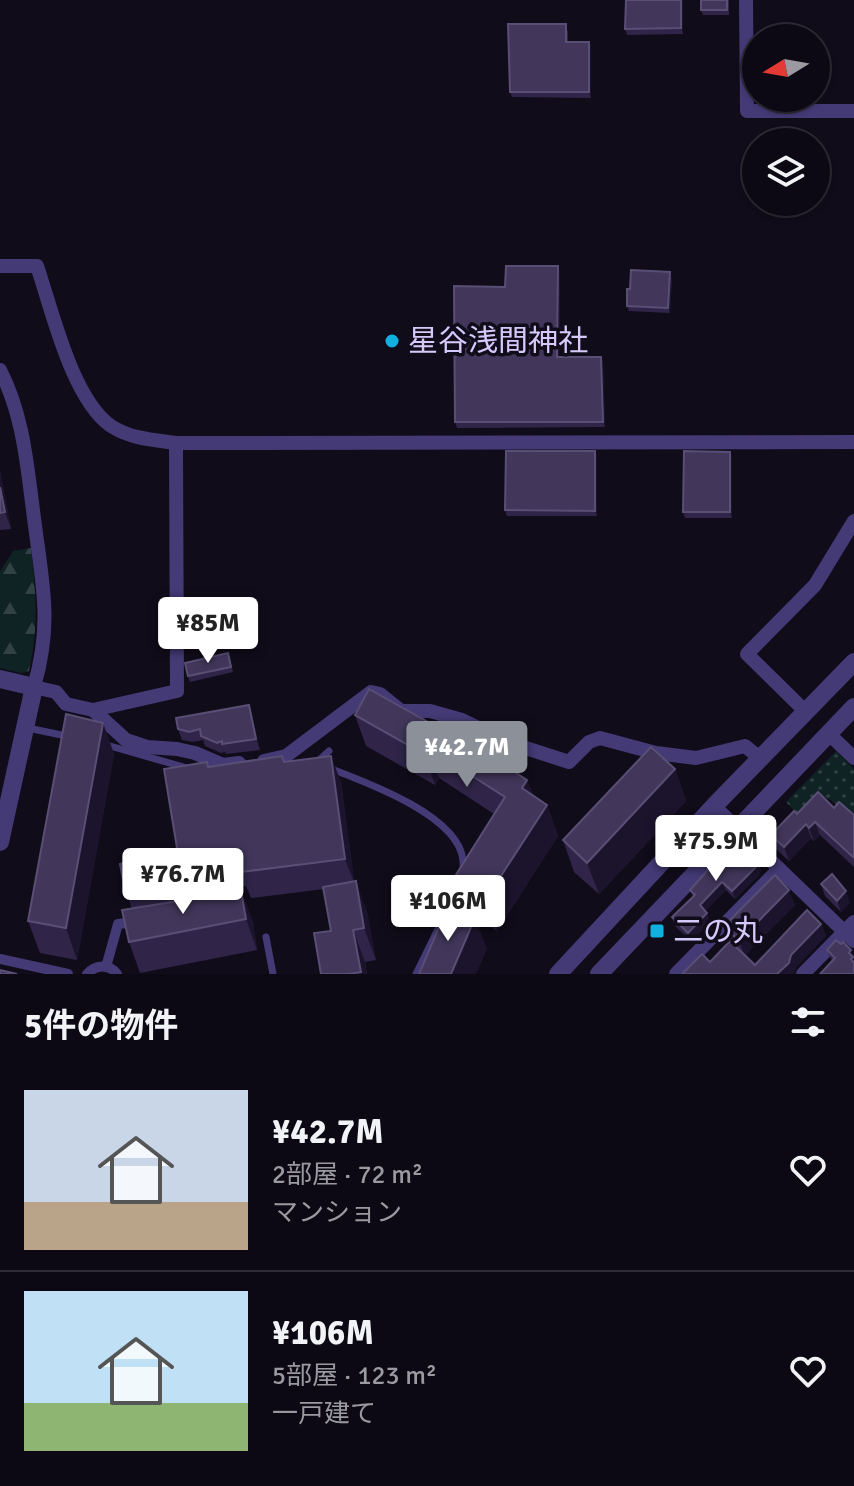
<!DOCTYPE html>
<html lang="ja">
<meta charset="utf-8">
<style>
body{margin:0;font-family:Signika,"Noto Sans JP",sans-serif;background:#15121d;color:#f1f3f6;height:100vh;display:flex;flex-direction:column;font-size:30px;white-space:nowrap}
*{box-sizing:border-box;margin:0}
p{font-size:26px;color:#9a9aa0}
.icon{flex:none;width:44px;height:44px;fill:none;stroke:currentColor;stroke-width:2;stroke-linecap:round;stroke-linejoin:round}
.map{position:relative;height:974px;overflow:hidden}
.panel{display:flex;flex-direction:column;background:#0c0914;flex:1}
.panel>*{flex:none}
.needle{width:52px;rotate:259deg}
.controls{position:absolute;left:742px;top:24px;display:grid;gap:16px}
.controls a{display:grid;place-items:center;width:88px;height:88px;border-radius:50%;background:#0c0914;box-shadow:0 2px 6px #0004,0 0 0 2px #2c2a34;font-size:40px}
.price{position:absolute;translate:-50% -68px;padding:0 18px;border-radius:8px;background:#fff;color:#222;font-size:26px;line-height:52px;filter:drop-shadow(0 2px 4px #0008)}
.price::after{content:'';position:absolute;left:50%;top:48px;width:24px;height:18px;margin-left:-12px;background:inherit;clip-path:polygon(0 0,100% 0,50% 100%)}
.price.active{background:#8c9099;color:#fff}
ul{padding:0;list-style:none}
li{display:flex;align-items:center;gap:24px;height:200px;padding:0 24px}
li+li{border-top:2px solid #2c2a34}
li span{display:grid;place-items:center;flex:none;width:224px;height:160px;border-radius:0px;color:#555}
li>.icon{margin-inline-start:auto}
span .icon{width:96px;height:96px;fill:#fffc;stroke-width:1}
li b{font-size:34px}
h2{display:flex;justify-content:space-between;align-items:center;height:96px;padding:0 24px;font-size:34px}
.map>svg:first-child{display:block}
</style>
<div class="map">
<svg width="854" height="974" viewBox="0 0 854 974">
<defs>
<pattern id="grass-dots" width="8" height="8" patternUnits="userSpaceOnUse" patternTransform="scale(2)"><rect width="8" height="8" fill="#0f2224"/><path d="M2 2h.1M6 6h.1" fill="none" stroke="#314145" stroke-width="1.8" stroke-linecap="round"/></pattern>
<pattern id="forest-firs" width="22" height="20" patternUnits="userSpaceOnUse" patternTransform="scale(2)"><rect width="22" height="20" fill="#0f2224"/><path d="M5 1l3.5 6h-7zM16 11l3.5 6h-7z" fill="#314145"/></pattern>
</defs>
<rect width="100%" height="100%" fill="#100c1a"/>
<path fill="url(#grass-dots)" d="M836,751L854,769V816L827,798L802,819L786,802Z"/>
<path fill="url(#forest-firs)" d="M31,548C36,594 39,625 29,671L21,673L0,668V571L13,551Z"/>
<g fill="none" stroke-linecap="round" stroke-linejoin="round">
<g stroke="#443a76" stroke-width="7">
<path d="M28,728L71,737"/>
<path d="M103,744L187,768"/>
<path d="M318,761L329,751"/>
<path d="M329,768C366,782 460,816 463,861C465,877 452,900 446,915"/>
<path d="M266,937L273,974"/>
<path d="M416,974L438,929"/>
</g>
<g stroke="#443a76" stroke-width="10">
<path d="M0,959L68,974"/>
<path d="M106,967L118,924L136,922"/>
<path d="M87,974C95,965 109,963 117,974"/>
</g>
<g stroke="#443a76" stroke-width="14">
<path d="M746,0L747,111H854"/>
<path d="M0,266H37C52,310 72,399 111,426C131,439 154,440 176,443L854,442"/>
<path d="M0,370C24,417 27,466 34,518C42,583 53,621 34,687L56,692L66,704L93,710L177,691L176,443"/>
<path d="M93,710L126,740L147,747L177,749L195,753L223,765L239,763"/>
<path d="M806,712L747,654L815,585L854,521"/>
<path d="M828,733L854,758"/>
<path d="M264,761L286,756L371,692L380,694L401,711H430L462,720L507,742L569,762L589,742L600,738L656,753L696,758L745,746L761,759"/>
<path d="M714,806L854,941"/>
<path d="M676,974L779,869"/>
<path d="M803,974L854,922"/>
</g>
<g stroke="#443a76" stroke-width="18">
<path d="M0,679L34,687L0,842"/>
<path d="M558,974L714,806L854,662"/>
<path d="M599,974L854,707"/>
</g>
</g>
<g fill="#302548">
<path d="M683,0V34L627,35L625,29Z"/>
<path d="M701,0H729V15H703L701,10Z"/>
<path d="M568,30V42H589L591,47V98L512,97L510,92Z"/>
<path d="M560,272L559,357H601L603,363L605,427L457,428L455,422L505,287Z"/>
<path d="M672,278L670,313L629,311L627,306L630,289Z"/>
<path d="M595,451L597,457V516H507L505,510Z"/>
<path d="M730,452L732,457V518H685L683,512Z"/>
<path d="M0,471L11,529L0,530Z"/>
<path d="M230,659L233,672L190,682L188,676Z"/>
<path d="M252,715L260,750L226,754L225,752L221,753L205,746L203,740L193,742L182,740L178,729Z"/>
<path d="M355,715L527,780L533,795L547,805L558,836L497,931L465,909L454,878L494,814L439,778L435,785L366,746Z"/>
<path d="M103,723L114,754L77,960L40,953L28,921Z"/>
<path d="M282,756L285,762L341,782L354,881L367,912L376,960L365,962L367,974H321L331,931L324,889L251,898L246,886L186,895L187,900L241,891L253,922L257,950L140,973L129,942L132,909L124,885L150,872L178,854L209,767Z"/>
<path d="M675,769L686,801L599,894L574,872L563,840Z"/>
<path d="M834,808L854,815V867L820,835L814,841L811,838L789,861L776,849L771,835L797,814Z"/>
<path d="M761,870L759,875L735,899L726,890L705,911L710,922L691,941L675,926L672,917L693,897L690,890Z"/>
<path d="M821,884L850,902L841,912L825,896Z"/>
<path d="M795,905L745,955L755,965L821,924L826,936L796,967L794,974H682L710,962L730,941L724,926Z"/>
<path d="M827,950L854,957L832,961Z"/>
</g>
<g fill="#1c142d">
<path d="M681,0H683V34L681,28Z"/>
<path d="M589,42L591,47V98L589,92Z"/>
<path d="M558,266L560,272L559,363L557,357Z"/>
<path d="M670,272L672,278L670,313L668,308Z"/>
<path d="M601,357L603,363L605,427L603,422Z"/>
<path d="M595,451L597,457V516L595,511Z"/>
<path d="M730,452L732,457V518L730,512Z"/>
<path d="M0,471L11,529L5,512L0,487Z"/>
<path d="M249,705L252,715L260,750L256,739Z"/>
<path d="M103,723L114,754L77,960L66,928Z"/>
<path d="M427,747L439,778L435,785L424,754Z"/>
<path d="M331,756L341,782L355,885L345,859Z"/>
<path d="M675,769L686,801L599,894L587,863Z"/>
<path d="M527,780L539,811L522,788Z"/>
<path d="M547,805L558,836L497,931L486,899Z"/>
<path d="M815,822L820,835L814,841L809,828Z"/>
<path d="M806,824L811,838L789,861L784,847Z"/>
<path d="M758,861L761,870L759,875L735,899L732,891Z"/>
<path d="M177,869L186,895L188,902L178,876Z"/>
<path d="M356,881L367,912L376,960L364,928Z"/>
<path d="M722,882L726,890L703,914L700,905Z"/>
<path d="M789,890L795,905L745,956L739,941Z"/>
<path d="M241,891L253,922L257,950L246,919Z"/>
<path d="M846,891L850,902L841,912L837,901Z"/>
<path d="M707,913L710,922L691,941L688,933Z"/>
<path d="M475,918L487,949L476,974H451Z"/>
<path d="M821,924L826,936L796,967L794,974H777L791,955Z"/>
<path d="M353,930L365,962L367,974H361V972Z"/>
</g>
<g fill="#42375b" stroke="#594e74" stroke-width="2">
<path d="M626,0H681V28L625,29Z"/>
<rect x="701" y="0" width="26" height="10"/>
<path d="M508,24H566V42H589V92H510Z"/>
<path d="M506,266H558L557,357H601L603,422H455L454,286L505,287Z"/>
<path d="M631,270L670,272L668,308L627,306V289H630Z"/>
<path d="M506,451H595V511L505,510Z"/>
<path d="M684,451L730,452V512H683Z"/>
<path d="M0,487L5,512L0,513Z"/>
<path d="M228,653L231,667L188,676L185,663Z"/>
<path d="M369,689L453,736L455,733L527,780L522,788L547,805L486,899L454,878L505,797L427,747L424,754L355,715Z"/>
<path d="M249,705L256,739L222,744V741L217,743L201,736L200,729L189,732L178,729L176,718Z"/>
<path d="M66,714L103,723L66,928L28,921Z"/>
<path d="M651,747L675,769L587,863L563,840Z"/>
<path d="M282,756L284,762L331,756L345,859L241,872L239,859L177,869L178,876L124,885L120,864L134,860L150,872L160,857L178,854L164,769L207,762L208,767Z"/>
<path d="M818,792L834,808L839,802L854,815V858L815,822L809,828L806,824L784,847L771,835L794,811L797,814Z"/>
<path d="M738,842L758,861L756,867L732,891L722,882L700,905L707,913L688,933L672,917L695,895L690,890L731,844L734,847Z"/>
<path d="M832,874L846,891L837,901L821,884Z"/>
<path d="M775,875L789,890L739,941L724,926Z"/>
<path d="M356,881L364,928L353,930L361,972L349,974H321L314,933L331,931L323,887Z"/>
<path d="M241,891L246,919L129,942L122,910Z"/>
<path d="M448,906L475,918L451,974H419Z"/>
<path d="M807,910L821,924L791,955L789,963L777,974H682L702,954L710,962L730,941L755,965Z"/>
<path d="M836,940L841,944L843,942L851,950L849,953L853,957L851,959L854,963V974H820L835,958L827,950Z"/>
<path d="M0,970L17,974H0Z"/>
</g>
<g fill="#10b1e0" stroke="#100c1a" stroke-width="3">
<circle cx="392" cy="341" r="8"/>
<rect x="649" y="923" width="16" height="16" rx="4"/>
</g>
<g text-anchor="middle" stroke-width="7" stroke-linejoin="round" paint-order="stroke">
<g font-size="30" fill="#d5c9fb" stroke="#100c1a" text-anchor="start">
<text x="408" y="351">星谷浅間神社</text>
<text x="673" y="941">二の丸</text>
</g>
</g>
</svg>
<div class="controls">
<a><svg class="needle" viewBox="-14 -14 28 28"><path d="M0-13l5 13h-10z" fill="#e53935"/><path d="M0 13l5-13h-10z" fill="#9a9aa0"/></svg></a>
<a><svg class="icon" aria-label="layers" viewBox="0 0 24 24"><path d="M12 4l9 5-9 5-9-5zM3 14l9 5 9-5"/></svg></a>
</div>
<b class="price" style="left:208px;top:665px">¥85M</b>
<b class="price active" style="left:467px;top:789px">¥42.7M</b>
<b class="price" style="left:716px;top:883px">¥75.9M</b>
<b class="price" style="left:183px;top:916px">¥76.7M</b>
<b class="price" style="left:448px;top:943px">¥106M</b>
</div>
<section class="panel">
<h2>5件の物件<svg class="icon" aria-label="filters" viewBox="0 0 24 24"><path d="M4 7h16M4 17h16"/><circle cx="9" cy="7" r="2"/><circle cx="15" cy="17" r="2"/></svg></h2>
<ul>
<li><span style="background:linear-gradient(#c9d6e8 70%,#b9a48a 0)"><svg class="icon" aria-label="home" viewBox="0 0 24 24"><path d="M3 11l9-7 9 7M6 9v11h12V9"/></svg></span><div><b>¥42.7M</b><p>2部屋 · 72 m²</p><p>マンション</p></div><svg class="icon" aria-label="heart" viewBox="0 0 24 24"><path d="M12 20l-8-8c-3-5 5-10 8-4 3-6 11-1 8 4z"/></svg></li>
<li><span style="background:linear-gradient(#bfe0f5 70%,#8fb573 0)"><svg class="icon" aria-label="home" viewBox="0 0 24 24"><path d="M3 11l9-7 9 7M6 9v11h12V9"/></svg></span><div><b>¥106M</b><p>5部屋 · 123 m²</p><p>一戸建て</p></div><svg class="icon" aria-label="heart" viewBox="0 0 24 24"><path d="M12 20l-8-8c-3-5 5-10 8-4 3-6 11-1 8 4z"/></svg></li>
</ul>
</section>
